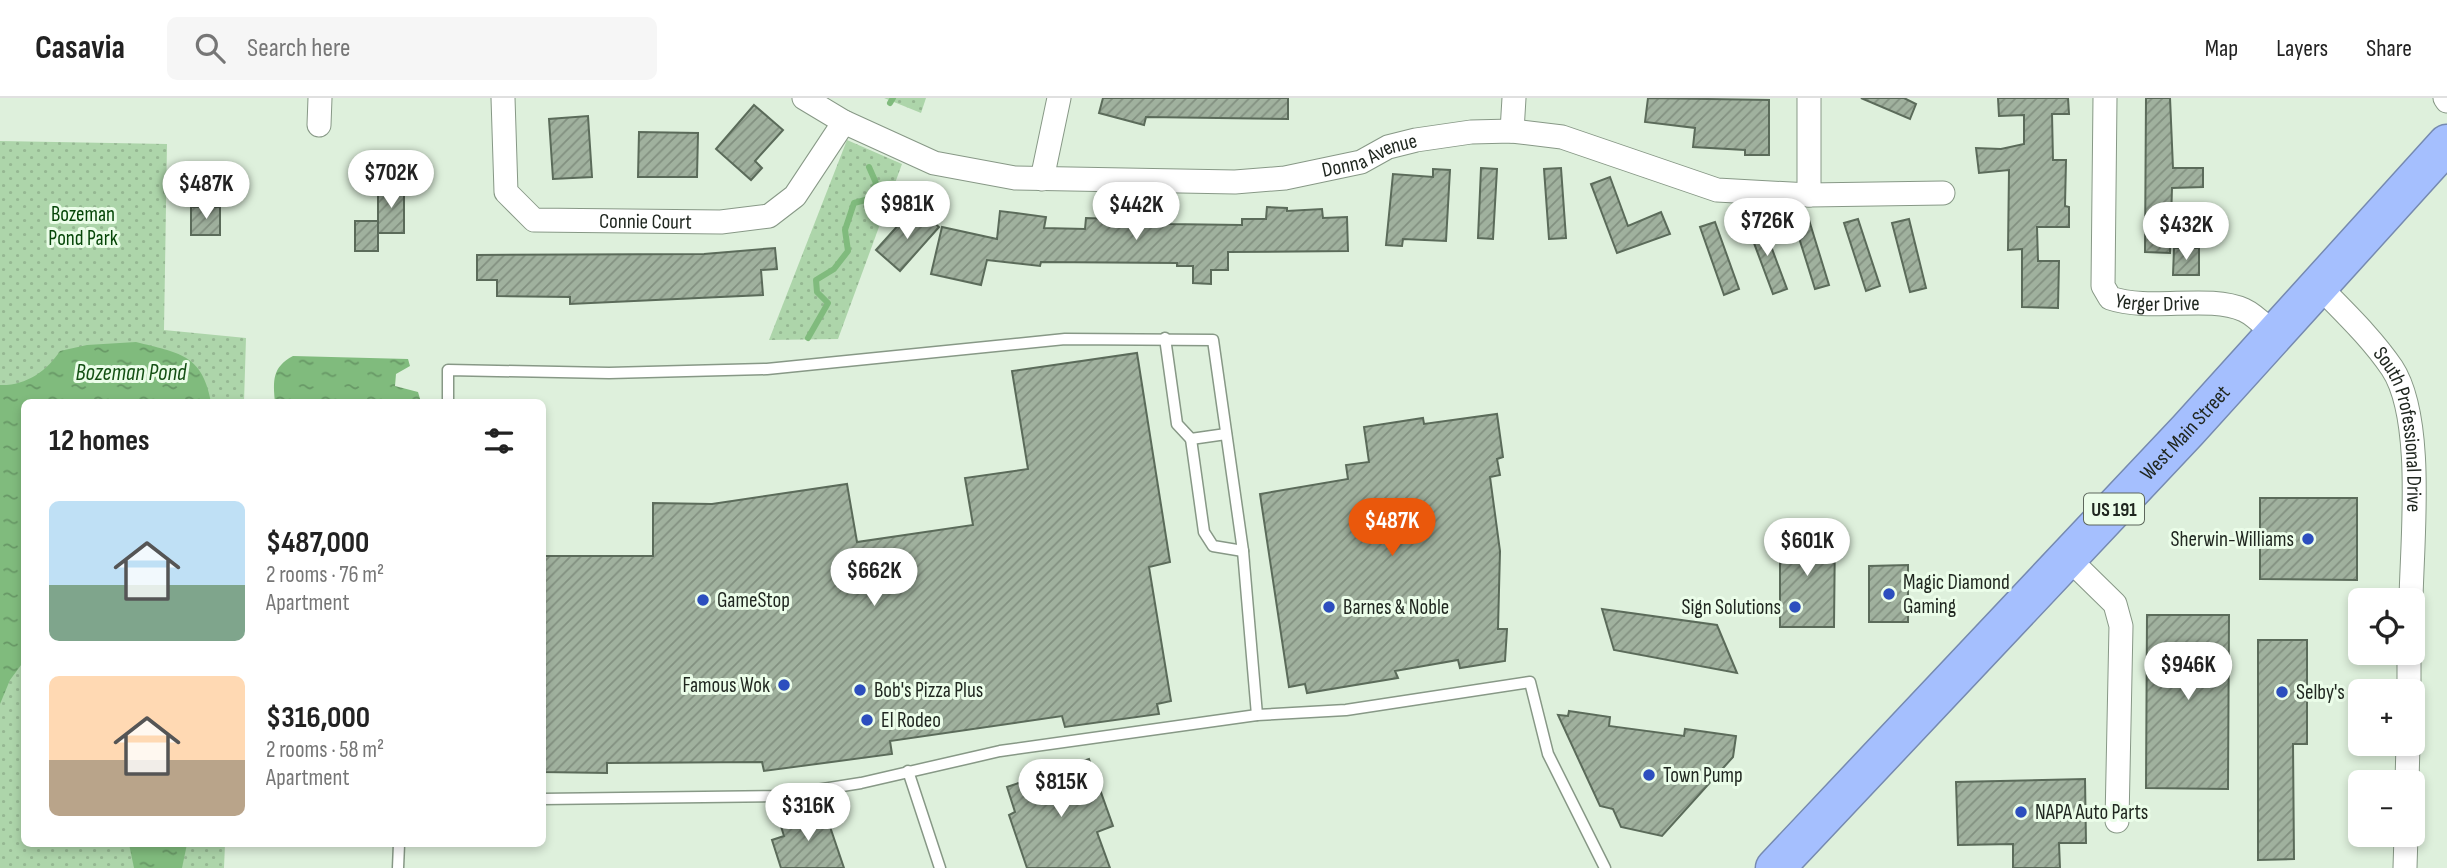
<!DOCTYPE html>
<meta charset="utf-8">
<style>
body{margin:0;font-family:"Sofia Sans Condensed",sans-serif;background:#f6f6f6;color:#222;height:100vh;display:flex;flex-direction:column;font-size:26px;white-space:nowrap}
*{box-sizing:border-box;margin:0}
p{font-size:23px;color:#767676}
.icon{flex:none;width:38px;height:38px;fill:none;stroke:currentColor;stroke-width:2;stroke-linecap:round;stroke-linejoin:round}
.map{position:relative;flex:1;overflow:hidden}
.sheet{position:absolute;left:21px;top:301px;width:525px;height:448px;display:flex;flex-direction:column;background:#fff;border-radius:10px;box-shadow:0 4px 10px #0003}
.sheet>*{flex:none}
.tools{position:absolute;left:2348px;top:490px;display:grid;gap:14px}
.tools a{display:grid;place-items:center;width:77px;height:77px;border-radius:10px;background:#fff;box-shadow:0 4px 10px #0003;font-size:35px}
.price{position:absolute;translate:-50% -60px;padding:0 16px;border-radius:24px;background:#fff;color:#222;font-size:23px;line-height:46px;filter:drop-shadow(0 2px 4px #0008)}
.price::after{content:'';position:absolute;left:50%;top:42px;width:21px;height:16px;margin-left:-10px;background:inherit;clip-path:polygon(0 0,100% 0,50% 100%)}
.price.active{background:#ea580c;color:#fff}
ul{padding:0;list-style:none}
li{display:flex;align-items:center;gap:21px;height:175px;padding:0 28px}
li span{display:grid;place-items:center;flex:none;width:196px;height:140px;border-radius:10px;color:#555}
li>.icon{margin-inline-start:auto}
span .icon{width:84px;height:84px;fill:#fffc;stroke-width:1}
li b{font-size:30px}
h2{display:flex;justify-content:space-between;align-items:center;height:84px;padding:0 28px;font-size:30px}
header{display:flex;align-items:center;gap:42px;box-sizing:border-box;height:98px;padding:0 35px;background:#fff;border-bottom:2px solid #e0e0e0}
header strong{font-size:33px}
nav{display:flex;gap:38px;margin-inline-start:auto;font-size:24px}
.search{width:490px;height:63px;background:#f6f6f6;display:flex;align-items:center;gap:18px;box-sizing:border-box;padding:0 24px;border-radius:10px;color:#767676;font-size:26px}
.map>svg:first-child{display:block}
</style>
<header>
<strong>Casavia</strong>
<div class="search"><svg class="icon" aria-label="search" viewBox="0 0 24 24"><circle cx="10" cy="10" r="6"/><path d="M15 15l6 6"/></svg>Search here</div>
<nav><a>Map</a><a>Layers</a><a>Share</a></nav>
</header>
<div class="map">
<svg width="2447" height="770" viewBox="0 0 2447 770">
<defs>
<pattern id="park-dots" width="8" height="8" patternUnits="userSpaceOnUse" patternTransform="scale(1.75)"><rect width="8" height="8" fill="#add5aa"/><path d="M2 2h.1M6 6h.1" fill="none" stroke="#95b792" stroke-width="1.8" stroke-linecap="round"/></pattern>
<pattern id="water-ripples" width="26" height="14" patternUnits="userSpaceOnUse" patternTransform="scale(1.75)"><rect width="26" height="14" fill="#80bb7d"/><path d="M2 4q2-2 4 0t4 0M15 11q2-2 4 0t4 0" fill="none" stroke="#689866"/></pattern>
<pattern id="building-hatch" width="6" height="6" patternUnits="userSpaceOnUse" patternTransform="scale(1.75)"><rect width="6" height="6" fill="#a0b19e"/><path d="M-1 1l2-2M0 6l6-6M5 7l2-2" fill="none" stroke="#829080"/></pattern>
</defs>
<rect width="100%" height="100%" fill="#def0dc"/>
<g fill="url(#park-dots)">
<path d="M884,0H926L921,15Z"/>
<path d="M847,42L902,66L838,241L769,242Z"/>
<path d="M0,43L167,46L164,232L246,240L244,304H24V746H225L224,770H0Z"/>
</g>
<g fill="url(#water-ripples)">
<path d="M136,244C178,255 202,255 211,304H24V563L10,582L0,606V287C25,288 46,274 60,253L87,247Z"/>
<path d="M293,258L408,261L410,268L396,276L395,288L418,294L421,304H275C273,283 272,269 293,258Z"/>
<path d="M129,746H187L182,770H134Z"/>
</g>
<g fill="none" stroke-linecap="round" stroke-linejoin="round">
<g stroke="#80bb7d" stroke-width="6">
<path d="M890,5L893,0"/>
<path d="M808,240L828,205L817,194L816,182L834,171L848,153L845,132L854,105L869,101L876,85L869,69"/>
</g>
</g>
<g fill="url(#building-hatch)" stroke="#5b6b5a" stroke-width="2">
<path d="M1103,0H1288V21L1146,19L1144,27L1099,15Z"/>
<path d="M1648,0L1769,2V57H1745V52L1693,49L1695,30L1645,24Z"/>
<path d="M1861,0H1904L1916,6L1910,21Z"/>
<path d="M1998,0H2068L2069,16H2052L2053,62H2066L2065,108L2069,109V129H2037L2038,163H2059L2058,210L2022,209V151L2008,152L2009,72L1979,75L1976,50L2001,51L2024,46V17L1999,18Z"/>
<path d="M2146,0H2170L2173,70H2203V89L2172,90L2170,155L2145,154Z"/>
<path d="M754,7L783,32L755,63L762,70L751,82L716,51Z"/>
<path d="M588,18L592,79L553,81L549,21Z"/>
<path d="M639,34L698,35L697,79H638Z"/>
<path d="M1481,70L1497,71L1493,141L1478,140Z"/>
<path d="M1561,70L1566,140L1549,141L1544,71Z"/>
<path d="M1433,71L1450,72L1446,143L1403,141L1402,148L1386,147L1393,76L1433,79Z"/>
<path d="M1610,79L1628,128L1661,114L1670,136L1617,155L1591,86Z"/>
<rect x="378" y="88" width="26" height="47"/>
<rect x="191" y="109" width="29" height="28"/>
<path d="M1267,109L1287,110V113L1322,111L1323,120L1347,119L1348,153L1228,154V172H1211V186L1193,185V168H1177V165L1041,164L1040,168L987,162L981,187L931,176L942,129L997,141L1000,113L1046,119L1044,130L1085,131L1086,120L1116,121V118L1166,121V126L1242,127V121H1266Z"/>
<path d="M922,115L939,129L900,173L876,152L902,123L909,130Z"/>
<path d="M1858,121L1880,188L1866,193L1844,125Z"/>
<path d="M1909,121L1926,190L1910,194L1892,125Z"/>
<path d="M1809,122L1829,187L1815,191L1795,127Z"/>
<rect x="355" y="123" width="23" height="30"/>
<path d="M1715,124L1739,191L1724,197L1700,129Z"/>
<path d="M1762,124L1787,191L1773,196L1748,129Z"/>
<path d="M775,150L777,171L761,172L763,197L570,206V199L497,198V182H477V157L704,156Z"/>
<path d="M2174,150H2199V177H2173Z"/>
<path d="M1137,255L1170,464L1149,469L1171,603L1157,606L1159,616L1065,629L1062,618L890,643L892,656L764,673L762,664L607,665V675L542,674V458H653V405L712,406L847,386L857,444L973,427L965,380L1028,371L1012,273Z"/>
<path d="M1497,316L1503,359L1497,361L1500,377L1490,379L1500,453L1498,531H1507L1505,563L1460,570L1458,562L1395,573L1398,580L1307,595L1305,586L1289,589L1260,396L1348,381L1346,367L1369,364L1364,329L1423,320L1424,326Z"/>
<path d="M2260,400H2357V482L2260,481Z"/>
<path d="M1780,432H1835L1834,529H1780Z"/>
<path d="M1908,467V524H1869V468Z"/>
<path d="M1602,511L1717,527L1737,575L1614,552Z"/>
<path d="M2147,517H2229L2228,691L2146,690Z"/>
<path d="M2258,542H2307V646H2293L2294,761L2258,762Z"/>
<path d="M1569,613L1610,619L1609,628L1684,638L1685,631L1736,638L1733,659L1662,738L1621,729L1613,711L1600,708L1558,617L1568,618Z"/>
<path d="M1089,661L1113,728L1097,734L1110,770H1027L1009,717L1015,714L1007,689Z"/>
<path d="M2085,681L2086,745H2059L2060,770H2013V746L1958,747L1956,684Z"/>
<path d="M824,711L844,770H781L772,742L784,738L780,725Z"/>
</g>
<g fill="none" stroke-linecap="round" stroke-linejoin="round">
<defs>
<g id="lane">
<path d="M1165,240L1177,326L1191,341L1226,336"/>
<path d="M448,304V272L609,275L767,271L1065,241L1213,242L1243,453L1257,617"/>
<path d="M1191,341L1204,434L1213,448L1243,453"/>
<path d="M908,673L940,770"/>
<path d="M542,701L779,698L861,685L1000,653L1257,617L1346,612L1530,584L1548,656L1605,770"/>
<path d="M398,770L399,746"/>
</g>
<g id="street">
<path id="s1" d="M503,0L506,94L534,122L721,124L769,118L795,98L844,24"/>
<path id="s2" d="M804,0L844,24L934,65L1015,80L1235,84L1285,80L1361,64L1388,49L1416,42L1471,34L1512,33L1562,39L1717,92L1809,97L1943,95"/>
<path d="M1809,0V97"/>
<path id="s3" d="M2105,0L2103,188L2110,200C2151,214 2208,196 2244,212C2255,217 2265,228 2274,236"/>
<path d="M2445,0L2447,3"/>
<path d="M319,27L320,0"/>
<path d="M1512,33L1514,0"/>
<path d="M1042,81L1059,0"/>
<path id="s4" d="M2317,186C2343,213 2371,239 2392,270C2425,320 2412,442 2411,502"/>
<path d="M2068,460L2115,506L2121,528L2117,723"/>
<path d="M2409,593V555"/>
<path d="M2407,684L2408,646"/>
<path d="M2405,770L2406,737"/>
</g>
<g id="highway">
<path id="s5" d="M1775,770L2188,332L2447,46"/>
</g>
</defs>
<use href="#lane" stroke="#879886" stroke-width="13"/>
<use href="#street" stroke="#879886" stroke-width="25"/>
<use href="#highway" stroke="#768ab0" stroke-width="41"/>
<use href="#lane" stroke="#fff" stroke-width="10"/>
<use href="#street" stroke="#fff" stroke-width="23"/>
<use href="#highway" stroke="#a5bffe" stroke-width="38"/>
</g>
<g fill="#2c4ebe" stroke="#ebfde9" stroke-width="2.5">
<circle cx="2308" cy="441" r="7"/>
<circle cx="1889" cy="496" r="7"/>
<circle cx="703" cy="502" r="7"/>
<circle cx="1329" cy="509" r="7"/>
<circle cx="1795" cy="509" r="7"/>
<circle cx="784" cy="587" r="7"/>
<circle cx="860" cy="592" r="7"/>
<circle cx="2282" cy="594" r="7"/>
<circle cx="867" cy="622" r="7"/>
<circle cx="1649" cy="677" r="7"/>
<circle cx="2021" cy="714" r="7"/>
</g>
<g text-anchor="middle" stroke-width="6" stroke-linejoin="round" paint-order="stroke">
<rect fill="#ebfde9" stroke="#5d675c" stroke-width="2" x="2084" y="395.5" width="60" height="31" rx="5"/>
<g font-size="19" font-weight="bold" fill="#202720">
<text x="2114" y="418">US 191</text>
</g>
<g font-size="21" fill="#202720" stroke="#ebfde9">
<text dy="7" stroke="none"><textPath href="#s2" startOffset="586">Donna Avenue</textPath></text>
<text dy="7" stroke="none"><textPath href="#s1" startOffset="245">Connie Court</textPath></text>
<text dy="7" stroke="none"><textPath href="#s3" startOffset="250">Yerger Drive</textPath></text>
<text dy="7" stroke="none"><textPath href="#s5" startOffset="598">West Main Street</textPath></text>
<text dy="7" stroke="none"><textPath href="#s4" startOffset="175">South Professional Drive</textPath></text>
</g>
<g font-size="21" fill="#064608" stroke="#ebfde9">
<text x="83" y="123">Bozeman<tspan x="83" dy="24">Pond Park</tspan></text>
</g>
<g font-size="21" fill="#202720" stroke="#ebfde9" text-anchor="start">
<text x="2294" y="448" text-anchor="end">Sherwin-Williams</text>
<text x="1903" y="491">Magic Diamond<tspan x="1903" dy="24">Gaming</tspan></text>
<text x="717" y="509">GameStop</text>
<text x="1343" y="516">Barnes &amp; Noble</text>
<text x="1781" y="516" text-anchor="end">Sign Solutions</text>
<text x="770" y="594" text-anchor="end">Famous Wok</text>
<text x="874" y="599">Bob's Pizza Plus</text>
<text x="2296" y="601">Selby's</text>
<text x="881" y="629">El Rodeo</text>
<text x="1663" y="684">Town Pump</text>
<text x="2035" y="721">NAPA Auto Parts</text>
</g>
<g font-size="23" font-style="italic" fill="#145014" stroke="#ebfde9">
<text x="131" y="282">Bozeman Pond</text>
</g>
</g>
</svg>
<div class="tools">
<a><svg class="icon" aria-label="locate" viewBox="0 0 24 24"><circle cx="12" cy="12" r="6"/><path d="M12 2v4M12 18v4M2 12h4M18 12h4"/></svg></a>
<a>+</a>
<a>−</a>
</div>
<b class="price" style="left:391px;top:112px">$702K</b>
<b class="price" style="left:206px;top:123px">$487K</b>
<b class="price" style="left:907px;top:143px">$981K</b>
<b class="price" style="left:1136px;top:144px">$442K</b>
<b class="price" style="left:1767px;top:160px">$726K</b>
<b class="price" style="left:2186px;top:164px">$432K</b>
<b class="price active" style="left:1392px;top:460px">$487K</b>
<b class="price" style="left:1807px;top:480px">$601K</b>
<b class="price" style="left:874px;top:510px">$662K</b>
<b class="price" style="left:2188px;top:604px">$946K</b>
<b class="price" style="left:1061px;top:721px">$815K</b>
<b class="price" style="left:808px;top:745px">$316K</b>
<section class="sheet">
<h2>12 homes<svg class="icon" aria-label="filters" viewBox="0 0 24 24"><path d="M4 7h16M4 17h16"/><circle cx="9" cy="7" r="2"/><circle cx="15" cy="17" r="2"/></svg></h2>
<ul>
<li><span style="background:linear-gradient(#bfe0f5 60%,#7fa58c 0)"><svg class="icon" aria-label="home" viewBox="0 0 24 24"><path d="M3 11l9-7 9 7M6 9v11h12V9"/></svg></span><div><b>$487,000</b><p>2 rooms · 76 m²</p><p>Apartment</p></div></li>
<li><span style="background:linear-gradient(#ffd9b3 60%,#b9a48a 0)"><svg class="icon" aria-label="home" viewBox="0 0 24 24"><path d="M3 11l9-7 9 7M6 9v11h12V9"/></svg></span><div><b>$316,000</b><p>2 rooms · 58 m²</p><p>Apartment</p></div></li>
</ul>
</section>
</div>
